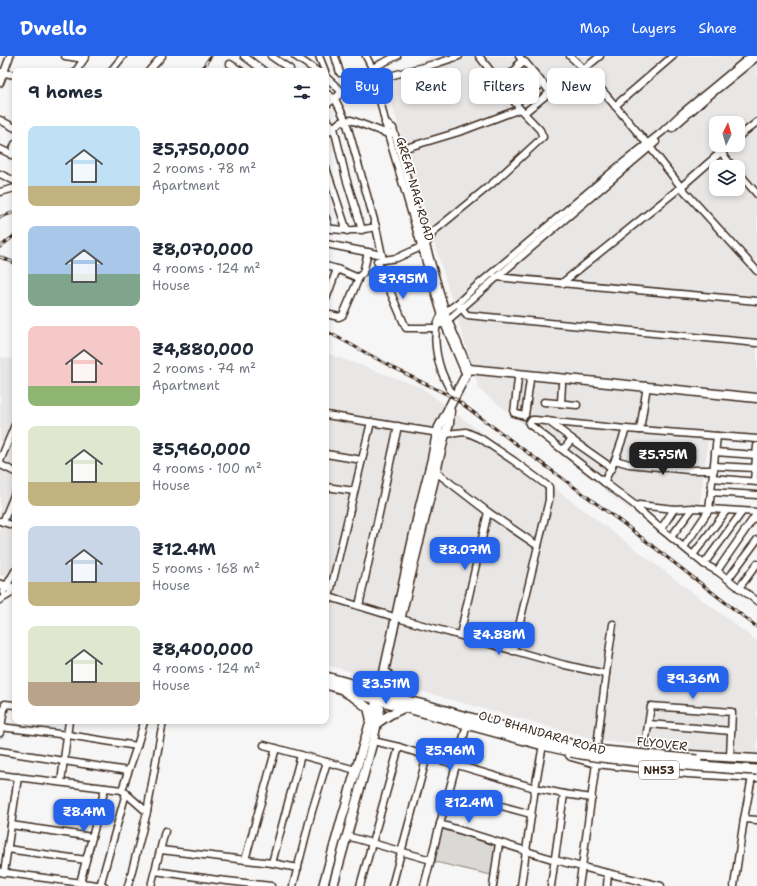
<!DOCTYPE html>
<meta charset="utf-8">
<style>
body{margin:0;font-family:"Shantell Sans",sans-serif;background:#f2f2f3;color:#1f2937;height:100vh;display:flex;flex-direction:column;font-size:15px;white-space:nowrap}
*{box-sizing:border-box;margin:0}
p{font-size:13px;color:#747a83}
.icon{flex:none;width:22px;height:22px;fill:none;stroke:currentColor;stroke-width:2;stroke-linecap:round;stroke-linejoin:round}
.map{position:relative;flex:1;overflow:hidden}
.details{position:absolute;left:12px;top:12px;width:317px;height:656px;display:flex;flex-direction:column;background:#fff;border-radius:8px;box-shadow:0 2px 6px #0003}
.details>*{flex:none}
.banner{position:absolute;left:341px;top:12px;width:356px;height:36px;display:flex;gap:8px}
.needle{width:26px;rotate:5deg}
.tools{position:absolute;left:709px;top:60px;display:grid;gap:8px}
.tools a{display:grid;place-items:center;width:36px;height:36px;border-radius:8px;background:#fff;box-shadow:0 2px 6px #0003;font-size:20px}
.price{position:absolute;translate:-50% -34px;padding:0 9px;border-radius:8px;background:#2563eb;color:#fff;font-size:13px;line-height:26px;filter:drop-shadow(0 1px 2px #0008)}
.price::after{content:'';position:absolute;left:50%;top:24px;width:12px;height:9px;margin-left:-6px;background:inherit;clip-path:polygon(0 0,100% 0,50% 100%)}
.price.on{background:#222;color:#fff}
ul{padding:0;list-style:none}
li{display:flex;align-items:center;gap:12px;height:100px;padding:0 16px}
li span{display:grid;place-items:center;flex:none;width:112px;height:80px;border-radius:8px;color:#555}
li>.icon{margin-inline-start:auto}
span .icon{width:48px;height:48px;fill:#fffc;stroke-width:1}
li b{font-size:17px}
h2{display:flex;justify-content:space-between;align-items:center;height:48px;padding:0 16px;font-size:17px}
.pill{padding:0 14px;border-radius:8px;background:#fff;box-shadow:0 2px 6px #0003;font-size:14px;line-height:36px}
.pill.on{background:#2563eb;color:#fff}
header{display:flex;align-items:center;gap:24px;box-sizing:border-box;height:56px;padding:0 20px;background:#2563eb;color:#fff}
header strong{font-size:19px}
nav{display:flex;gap:22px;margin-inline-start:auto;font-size:14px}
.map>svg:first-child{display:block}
</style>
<header>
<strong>Dwello</strong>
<nav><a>Map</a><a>Layers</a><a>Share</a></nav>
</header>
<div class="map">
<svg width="757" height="830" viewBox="0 0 757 830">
<rect width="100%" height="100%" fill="#f7f6f6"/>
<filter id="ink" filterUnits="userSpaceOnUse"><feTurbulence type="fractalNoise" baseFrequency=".025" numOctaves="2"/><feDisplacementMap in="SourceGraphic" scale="8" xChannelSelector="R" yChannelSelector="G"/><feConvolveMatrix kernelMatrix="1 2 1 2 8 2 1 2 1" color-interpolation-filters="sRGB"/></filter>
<g filter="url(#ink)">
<g fill="#e9e7e6" fill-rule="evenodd">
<path d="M433,0H757V388L708,385L699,456L630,454L479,333L383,20ZM716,67H738V89H716ZM716,111H738V133H716Z"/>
<path d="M326,297L421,331L757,585V700L600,685L326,609Z"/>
<path d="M0,301L15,303V524L0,519Z"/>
</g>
<path fill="#dbd9d6" stroke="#8b827a" d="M442,773L495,789L491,819L435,806Z"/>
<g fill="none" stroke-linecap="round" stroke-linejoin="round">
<defs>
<g id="minor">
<path d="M65,0L84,3"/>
<path d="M244,0L264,15"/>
<path d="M271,0L290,13"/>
<path d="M295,0L317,15"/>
<path d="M319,0L325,15"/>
<path d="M335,0L340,17"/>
<path d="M366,0L372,12L379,40L388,78L444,267L466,319"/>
<path d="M570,0L584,13L650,91L681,131L729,89"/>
<path d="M230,8L241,15"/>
<path d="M518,8L522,4L519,0"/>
<path d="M372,12L397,0"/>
<path d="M584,13L600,0"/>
<path d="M76,15L86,0"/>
<path d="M111,15L123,0"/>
<path d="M149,15L162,0"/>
<path d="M0,16L15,19"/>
<path d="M326,21L341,35L339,39L326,49"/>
<path d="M375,24L438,7L459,0"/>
<path d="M0,27L10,0"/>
<path d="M500,27L524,6H525L540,24L539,27L516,47"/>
<path d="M326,37L335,43L346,65L376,171L383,204"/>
<path d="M615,50L673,0"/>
<path d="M524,57L549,37V35L543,27L538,31"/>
<path d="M326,63L334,72L346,122L362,174"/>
<path d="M0,64L15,72"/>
<path d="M385,67L393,72L426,189L448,264L469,313"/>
<path d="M672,72L704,44L757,1"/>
<path d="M326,78L340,66L351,64L388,78H390"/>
<path d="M738,81L757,66"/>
<path d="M0,93L15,100"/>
<path d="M399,94L462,75L520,53L479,0"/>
<path d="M721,96L733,111"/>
<path d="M11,99L15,88"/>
<path d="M326,112L347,175"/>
<path d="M738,116L757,138"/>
<path d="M0,118L15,125"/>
<path d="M0,136L15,132"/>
<path d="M326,162L329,173"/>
<path d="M326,172C346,175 357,175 376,171"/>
<path d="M326,188L382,199"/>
<path d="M426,189L434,175L494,126L543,81L540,74L520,53"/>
<path d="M421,191L397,202L377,205L406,272H436"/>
<path d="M326,210L337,213L356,221L358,224L343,259L339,261L326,258"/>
<path d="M496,221L757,245"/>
<path d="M357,222L363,217L368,196"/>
<path d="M562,227L681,131L757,215"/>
<path d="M326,243L337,213"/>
<path d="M459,249L467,259L757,287"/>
<path d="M437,269L444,267L448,264L518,203L656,86"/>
<path d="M518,323L514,357L524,360L525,359L530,324"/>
<path d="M454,342C450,333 444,323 441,314C436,299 431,272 442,259C446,255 454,250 459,246C464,242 468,237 473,233L619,110L662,76L681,58L751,0"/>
<path d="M544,346L577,349"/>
<path d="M561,347L562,328"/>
<path d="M326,359L445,378L466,376L480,382L514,405L549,431V444L538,490"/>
<path d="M548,365L572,383L575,386L612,412"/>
<path d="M15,369L0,405L1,409L15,416"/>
<path d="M640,374L757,383"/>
<path d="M563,394L572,383"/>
<path d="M715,396L756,399"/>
<path d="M326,398L362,404"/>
<path d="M615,404L629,408L689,414H714"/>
<path d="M714,410L755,412"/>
<path d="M436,416L488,456L538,490L513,595"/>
<path d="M713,422L757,426"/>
<path d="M754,425L757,390"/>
<path d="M604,426L529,368V367L532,364H535L626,373"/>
<path d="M326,431L354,435"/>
<path d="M711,436L757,439"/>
<path d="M636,450L604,426L615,404L626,373L640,374L646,336V330"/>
<path d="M674,453L661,473L704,508L717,515L757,545"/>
<path d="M0,465L15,470"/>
<path d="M3,466L15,437"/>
<path d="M661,473L638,453L636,450L639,449L674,453L693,452L757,456"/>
<path d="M671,481L693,452"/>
<path d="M684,491L709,454L717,380"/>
<path d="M693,499L726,455"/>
<path d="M704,508L742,456"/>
<path d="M717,515L757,457"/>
<path d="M728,523L757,484"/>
<path d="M739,532L757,508"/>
<path d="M3,536L15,515"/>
<path d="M326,540L401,563L565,609L606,618L597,690L596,707L582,811L661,830"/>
<path d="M329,541L371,366"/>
<path d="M0,544L10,538"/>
<path d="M359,550L398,370"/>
<path d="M460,579L488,456"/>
<path d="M606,618L613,568"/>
<path d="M468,665L440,768L555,804L582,811L579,830"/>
<path d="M649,668L731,675"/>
<path d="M0,671L68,679L137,690L122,734L147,756"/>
<path d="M0,677L5,648L15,649"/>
<path d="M373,685L399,691L427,700"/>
<path d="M264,689L356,714"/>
<path d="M137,690L144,666L143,665"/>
<path d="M0,695L128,715"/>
<path d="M644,695L651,650L732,656L730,701"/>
<path d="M0,719L122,734"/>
<path d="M752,721L744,763L757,764"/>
<path d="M61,726L69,665"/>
<path d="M449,736L531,758"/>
<path d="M564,738L592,742"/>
<path d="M11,769L92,781"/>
<path d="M347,780L431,804"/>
<path d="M7,793L86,804"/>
<path d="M161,794L272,807L298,812"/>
<path d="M245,804L276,692"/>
<path d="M272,807L301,699"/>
<path d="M155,815L218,824L271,830"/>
<path d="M0,816L104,830"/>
<path d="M4,817L18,721"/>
<path d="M80,827L105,732"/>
<path d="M100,830L126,737"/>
<path d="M128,830L147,756L163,665"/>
<path d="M151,830L165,775"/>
<path d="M293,830L312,755L327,706"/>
<path d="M360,830L399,691"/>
<path d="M392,830L427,700L535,732L543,689"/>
<path d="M424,830L440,768"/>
<path d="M493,830L499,787"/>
<path d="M521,830L535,732L564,738L551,830"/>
<path d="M607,830L608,817"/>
<path d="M734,830L744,763"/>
</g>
<g id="major">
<path d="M401,560L445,378L449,368L450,355"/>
<path d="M388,618L393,632L401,643"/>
<path d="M358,630L374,627L383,620"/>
<path d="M345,636L355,642L368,652L371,664"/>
<path d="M377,667L391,658L406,651"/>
<path d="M674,698L757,703"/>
<path d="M570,699L571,700L596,707L688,717L757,721"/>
<path d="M323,830L342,762L346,749L352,727L381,630L420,450L432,403L437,377L439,371L469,313L757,342"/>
<path d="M333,830L373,685L380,653"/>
</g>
<g id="highway">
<path d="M0,529L15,533"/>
<path d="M326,621L351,628L383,639L432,651L459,659L574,689"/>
<path d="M326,628L382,645L543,689L565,694L571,696"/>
</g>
</defs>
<use href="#minor" stroke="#3b2a1e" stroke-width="9"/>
<use href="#major" stroke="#3b2a1e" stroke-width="11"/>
<use href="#highway" stroke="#3b2a1e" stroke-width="12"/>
<use href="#minor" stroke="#fff" stroke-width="6"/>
<use href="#major" stroke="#fff" stroke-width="8"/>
<use href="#highway" stroke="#fff" stroke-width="9"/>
<defs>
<g id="rail">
<path d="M200,15L211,0"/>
<path d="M0,161L15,156"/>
<path d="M0,191L15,179"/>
<path d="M0,201L15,207"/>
<path d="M326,275L392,311L454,342L624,468L757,571"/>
</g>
</defs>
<use href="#rail" stroke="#3b2a1e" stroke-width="3"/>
<use href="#rail" stroke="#fff" stroke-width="1.5" stroke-dasharray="4.5" stroke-linecap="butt"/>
<defs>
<g id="highway-bridge">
<path d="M574,689L594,694L697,704"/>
<path d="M571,696C599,702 628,704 656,707C690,709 723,712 757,714"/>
</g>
</defs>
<use href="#highway-bridge" stroke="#3b2a1e" stroke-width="12" stroke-linecap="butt"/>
<use href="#highway-bridge" stroke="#fff" stroke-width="9"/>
</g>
</g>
<g text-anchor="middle" stroke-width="3.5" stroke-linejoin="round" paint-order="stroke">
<rect fill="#fff" stroke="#766a62" stroke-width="1" x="639" y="705" width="40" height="18" rx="3"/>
<g font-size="11" font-weight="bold" fill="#3b2a1e">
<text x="659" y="718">NH53</text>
</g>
<g font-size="12" fill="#3b2a1e" stroke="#fff">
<text transform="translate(415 133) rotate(74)" y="4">GREAT NAG ROAD</text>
<text transform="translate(542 677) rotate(16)" y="4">OLD BHANDARA ROAD</text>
<text transform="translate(662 688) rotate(6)" y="4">FLYOVER</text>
</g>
</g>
</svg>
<div class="tools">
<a><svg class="needle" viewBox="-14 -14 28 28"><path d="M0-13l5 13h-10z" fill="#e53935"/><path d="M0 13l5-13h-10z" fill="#747a83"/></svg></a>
<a><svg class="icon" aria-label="layers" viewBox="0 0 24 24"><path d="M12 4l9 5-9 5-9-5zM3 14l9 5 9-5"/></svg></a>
</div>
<b class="price" style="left:403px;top:244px">₹7.95M</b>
<b class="price on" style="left:663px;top:420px">₹5.75M</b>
<b class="price" style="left:465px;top:515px">₹8.07M</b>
<b class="price" style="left:499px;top:600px">₹4.88M</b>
<b class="price" style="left:693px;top:644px">₹9.36M</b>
<b class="price" style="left:386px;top:649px">₹3.51M</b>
<b class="price" style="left:450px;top:716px">₹5.96M</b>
<b class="price" style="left:469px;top:768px">₹12.4M</b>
<b class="price" style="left:84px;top:777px">₹8.4M</b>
<div class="banner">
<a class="pill on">Buy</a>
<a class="pill">Rent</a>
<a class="pill">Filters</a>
<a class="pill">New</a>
</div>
<section class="details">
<h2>9 homes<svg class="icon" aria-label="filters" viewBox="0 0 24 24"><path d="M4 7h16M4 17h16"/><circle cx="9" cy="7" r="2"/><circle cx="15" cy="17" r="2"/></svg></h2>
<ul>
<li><span style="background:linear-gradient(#bfe0f5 75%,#c2b280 0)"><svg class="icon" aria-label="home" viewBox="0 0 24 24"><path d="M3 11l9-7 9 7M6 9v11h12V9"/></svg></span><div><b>₹5,750,000</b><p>2 rooms · 78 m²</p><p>Apartment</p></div></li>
<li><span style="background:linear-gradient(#a9c7e8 60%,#7fa58c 0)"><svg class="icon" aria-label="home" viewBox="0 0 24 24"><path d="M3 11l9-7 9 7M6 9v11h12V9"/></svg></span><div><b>₹8,070,000</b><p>4 rooms · 124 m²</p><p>House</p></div></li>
<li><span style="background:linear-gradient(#f6c9c9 75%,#8fb573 0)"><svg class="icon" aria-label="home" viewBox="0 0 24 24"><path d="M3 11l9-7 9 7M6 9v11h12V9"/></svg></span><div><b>₹4,880,000</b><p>2 rooms · 74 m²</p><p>Apartment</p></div></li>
<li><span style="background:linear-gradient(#dfe7d0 70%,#c2b280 0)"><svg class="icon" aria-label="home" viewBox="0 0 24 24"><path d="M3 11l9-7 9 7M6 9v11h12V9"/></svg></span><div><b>₹5,960,000</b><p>4 rooms · 100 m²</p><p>House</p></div></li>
<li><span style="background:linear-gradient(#c9d6e8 70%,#c2b280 0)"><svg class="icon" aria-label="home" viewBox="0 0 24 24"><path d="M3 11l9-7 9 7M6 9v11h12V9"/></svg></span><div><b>₹12.4M</b><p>5 rooms · 168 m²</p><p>House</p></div></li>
<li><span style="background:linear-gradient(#dfe7d0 70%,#b9a48a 0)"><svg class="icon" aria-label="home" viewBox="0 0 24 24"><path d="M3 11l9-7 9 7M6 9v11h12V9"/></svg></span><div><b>₹8,400,000</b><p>4 rooms · 124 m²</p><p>House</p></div></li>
</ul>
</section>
</div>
